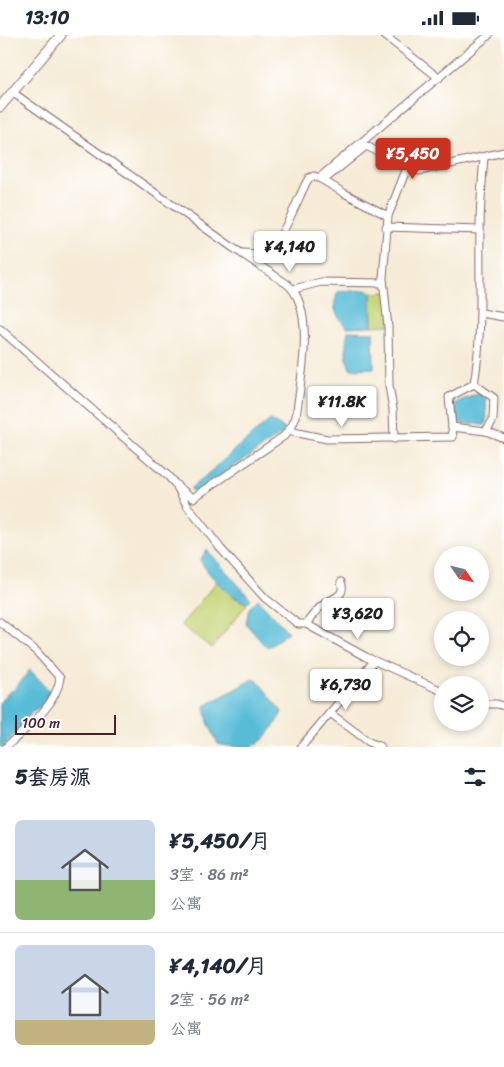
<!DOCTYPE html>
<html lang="zh">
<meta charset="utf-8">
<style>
body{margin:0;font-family:Sriracha,"LXGW WenKai TC",sans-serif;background:#f2f2f3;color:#1f2937;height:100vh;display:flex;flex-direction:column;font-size:19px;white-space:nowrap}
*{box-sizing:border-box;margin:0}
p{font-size:16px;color:#747a83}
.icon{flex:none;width:28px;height:28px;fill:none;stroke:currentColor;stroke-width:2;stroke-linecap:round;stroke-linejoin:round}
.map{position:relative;height:712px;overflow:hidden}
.sheet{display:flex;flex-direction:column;background:#fff;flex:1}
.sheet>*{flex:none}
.needle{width:32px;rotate:125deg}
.fabs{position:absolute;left:434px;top:511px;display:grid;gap:10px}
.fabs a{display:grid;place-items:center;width:55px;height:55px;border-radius:50%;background:#fff;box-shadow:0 2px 8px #0003;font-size:25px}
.scale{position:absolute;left:15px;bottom:12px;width:101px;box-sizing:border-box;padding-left:5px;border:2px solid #4a1f2b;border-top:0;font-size:14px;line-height:18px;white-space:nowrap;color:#4a1f2b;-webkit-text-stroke:4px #fff;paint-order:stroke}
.price{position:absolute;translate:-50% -42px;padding:0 11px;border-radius:5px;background:#fff;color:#222;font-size:16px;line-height:32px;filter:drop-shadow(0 1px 2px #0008)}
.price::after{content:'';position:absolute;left:50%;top:30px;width:15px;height:11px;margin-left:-8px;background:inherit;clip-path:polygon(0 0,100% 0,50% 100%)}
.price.current{background:#c8321e;color:#fff}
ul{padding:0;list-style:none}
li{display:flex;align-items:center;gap:15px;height:125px;padding:0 15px}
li+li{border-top:1px solid #e0e1e3}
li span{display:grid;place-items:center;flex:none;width:140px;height:100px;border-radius:8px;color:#555}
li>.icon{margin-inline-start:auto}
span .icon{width:60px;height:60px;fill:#fffc;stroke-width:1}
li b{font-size:21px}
h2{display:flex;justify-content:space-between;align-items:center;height:60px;padding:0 15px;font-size:21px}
.status{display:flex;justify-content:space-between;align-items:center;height:35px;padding:0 25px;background:#fff;direction:ltr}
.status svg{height:14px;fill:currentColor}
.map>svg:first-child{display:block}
</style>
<div class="status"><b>13:10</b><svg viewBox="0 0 49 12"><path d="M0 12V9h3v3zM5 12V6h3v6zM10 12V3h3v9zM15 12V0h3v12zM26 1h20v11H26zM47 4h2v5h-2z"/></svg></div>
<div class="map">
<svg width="504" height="712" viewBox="0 0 504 712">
<rect width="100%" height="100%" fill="#fff"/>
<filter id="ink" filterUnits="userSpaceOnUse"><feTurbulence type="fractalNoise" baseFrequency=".02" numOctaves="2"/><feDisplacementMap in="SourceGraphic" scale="10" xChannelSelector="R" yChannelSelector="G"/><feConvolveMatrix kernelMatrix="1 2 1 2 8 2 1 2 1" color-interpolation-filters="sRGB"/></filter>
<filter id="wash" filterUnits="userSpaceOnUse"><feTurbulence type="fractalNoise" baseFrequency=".0096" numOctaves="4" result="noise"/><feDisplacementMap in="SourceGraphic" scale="20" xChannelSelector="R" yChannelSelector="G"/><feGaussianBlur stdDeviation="1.12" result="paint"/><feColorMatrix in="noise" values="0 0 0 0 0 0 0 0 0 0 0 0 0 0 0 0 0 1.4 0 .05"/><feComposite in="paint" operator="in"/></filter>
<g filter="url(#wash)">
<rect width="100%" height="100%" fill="#f5ebd6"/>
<g fill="#c5d375" stroke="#887950">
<path d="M389,257L390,290L372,291L371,258Z"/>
<path d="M217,546L232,561L247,569L212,613L181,590Z"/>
</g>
<g fill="#59bcd7" stroke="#526e81">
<path d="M367,255L371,258L372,291L347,292C336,281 331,273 338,257Z"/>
<path d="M348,296L373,297L374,333L350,334C345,321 345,309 348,296Z"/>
<path d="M482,357L486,363L487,387L485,390L458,388L455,368Z"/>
<path d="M270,385L285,394L283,398L195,458L190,454Z"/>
<path d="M207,515L251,564L247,568C228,561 210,542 200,525Z"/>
<path d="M258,564L288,597L272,610L266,612L246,589L249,573Z"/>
<path d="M30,635L51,657L41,671L32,677L3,712H0V667L9,657L14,655Z"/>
<path d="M253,644L258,646L282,677C277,688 266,705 254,711C245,712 228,712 218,709L208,687L205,671Z"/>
</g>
</g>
<g filter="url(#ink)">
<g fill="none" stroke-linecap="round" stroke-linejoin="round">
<defs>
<g id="minor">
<path d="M384,0L439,43"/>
<path d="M12,57L232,212L287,249C317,273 300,349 296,382L292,391L284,401L193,463L176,450"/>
<path d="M319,143L489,0"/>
<path d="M324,145L366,111L419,136L504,117"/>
<path d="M386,192L480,195"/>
<path d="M243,218C254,219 265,220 273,212C283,202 299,162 306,148L309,143L314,141L319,143L344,158L388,181"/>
<path d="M294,254L321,247L383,248"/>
<path d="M481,278L504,282"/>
<path d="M0,294L168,441L176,450L188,472L221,514L265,563L298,589H306"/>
<path d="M474,349L494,363L493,385L486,396L452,392L449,362L474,349C483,298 479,247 480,195C480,171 482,146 484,122"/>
<path d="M288,396L327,404L453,402L452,392"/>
<path d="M486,396L504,403"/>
<path d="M394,404L393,374L389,351L388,292L383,243L388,181L408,130"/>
<path d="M341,547C347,562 331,563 323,570C316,575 311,582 306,589L366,622L442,656"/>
<path d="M0,587L36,616L60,643C56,672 26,693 6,712"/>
<path d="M480,669H497L504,671"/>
<path d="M330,678L369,707L381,712"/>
<path d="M301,712L374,626"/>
</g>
<path id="tertiary" d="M0,72L61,0"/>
</defs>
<use href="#minor" stroke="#866667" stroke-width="9"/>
<use href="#tertiary" stroke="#866667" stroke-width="11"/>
<use href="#minor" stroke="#fff" stroke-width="7"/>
<use href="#tertiary" stroke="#fff" stroke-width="9"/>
</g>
</g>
</svg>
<div class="fabs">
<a><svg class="needle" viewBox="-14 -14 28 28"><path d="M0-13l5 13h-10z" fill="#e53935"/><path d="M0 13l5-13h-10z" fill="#747a83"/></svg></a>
<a><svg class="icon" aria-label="locate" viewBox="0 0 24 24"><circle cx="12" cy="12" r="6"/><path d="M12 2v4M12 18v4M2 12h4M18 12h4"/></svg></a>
<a><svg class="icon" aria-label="layers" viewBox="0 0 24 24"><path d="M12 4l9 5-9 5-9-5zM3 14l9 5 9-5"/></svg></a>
</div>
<div class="scale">100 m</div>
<b class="price current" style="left:413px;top:145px">¥5,450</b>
<b class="price" style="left:290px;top:238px">¥4,140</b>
<b class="price" style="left:342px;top:393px">¥11.8K</b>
<b class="price" style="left:358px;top:605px">¥3,620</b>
<b class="price" style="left:346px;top:676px">¥6,730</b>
</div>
<section class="sheet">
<h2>5套房源<svg class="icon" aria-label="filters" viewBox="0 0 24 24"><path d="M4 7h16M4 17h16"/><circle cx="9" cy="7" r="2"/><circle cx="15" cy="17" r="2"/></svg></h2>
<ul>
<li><span style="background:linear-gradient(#c9d6e8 60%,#8fb573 0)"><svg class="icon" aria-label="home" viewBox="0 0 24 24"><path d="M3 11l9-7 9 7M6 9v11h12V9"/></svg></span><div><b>¥5,450/月</b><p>3室 · 86 m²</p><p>公寓</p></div></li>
<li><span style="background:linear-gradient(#c9d6e8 75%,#c2b280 0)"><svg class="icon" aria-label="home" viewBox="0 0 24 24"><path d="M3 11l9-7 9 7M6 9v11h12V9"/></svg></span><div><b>¥4,140/月</b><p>2室 · 56 m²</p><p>公寓</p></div></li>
</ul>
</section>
